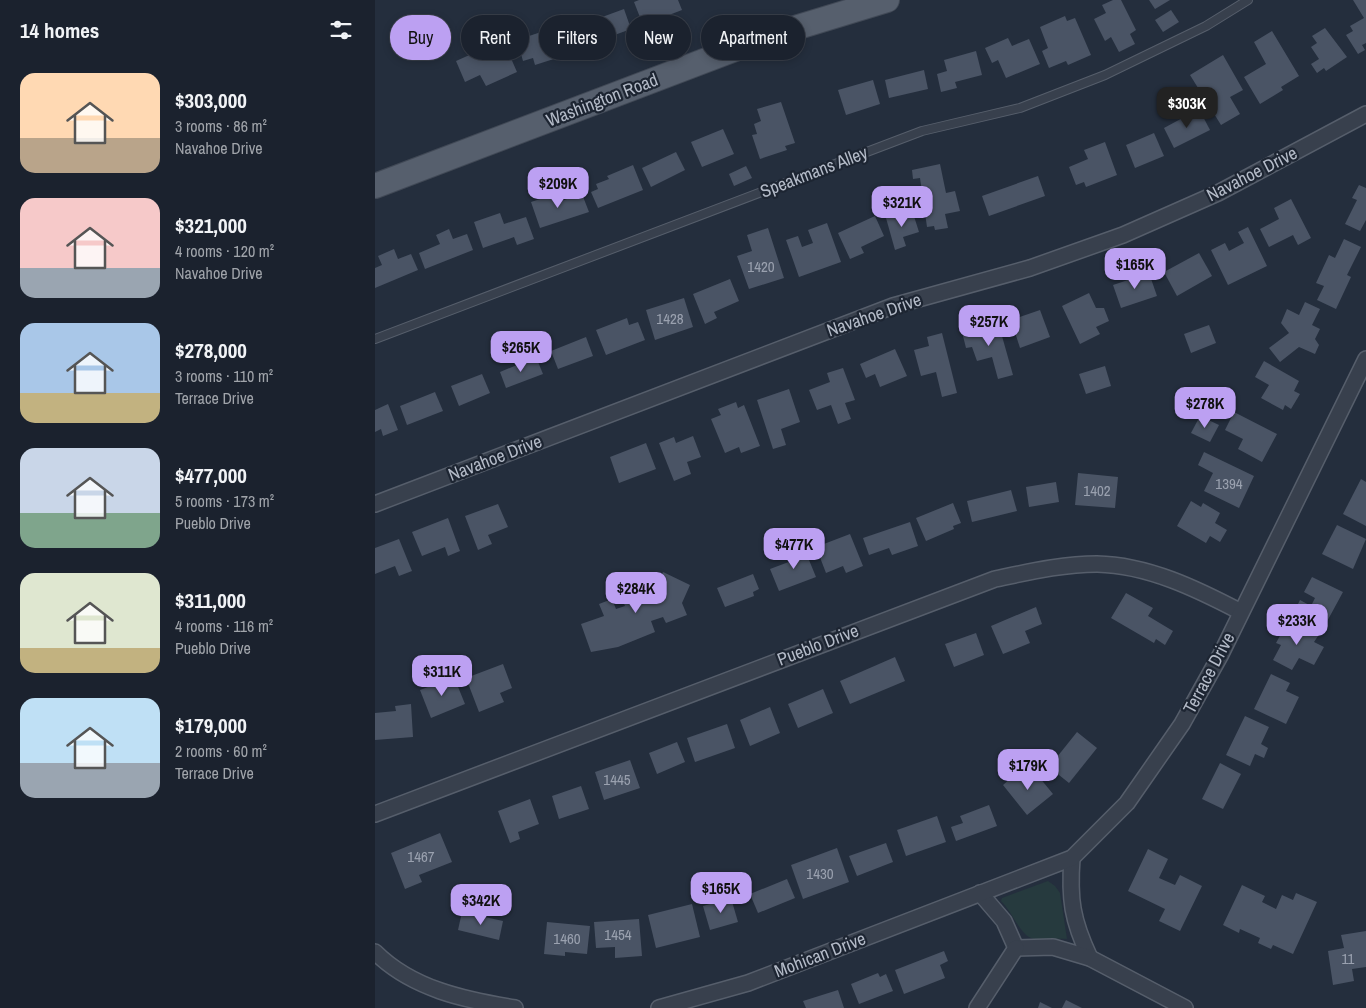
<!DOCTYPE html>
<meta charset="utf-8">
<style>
body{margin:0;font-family:"Archivo Narrow",sans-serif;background:#282f3a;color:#f1f3f6;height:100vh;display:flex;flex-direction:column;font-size:19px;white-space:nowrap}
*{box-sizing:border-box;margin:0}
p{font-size:16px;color:#a0a4aa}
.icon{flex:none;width:28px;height:28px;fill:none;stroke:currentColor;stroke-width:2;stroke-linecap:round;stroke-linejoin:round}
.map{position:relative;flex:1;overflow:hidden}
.side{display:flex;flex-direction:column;background:#1b222e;width:375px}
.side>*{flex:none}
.top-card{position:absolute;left:15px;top:15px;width:475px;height:45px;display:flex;gap:10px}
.price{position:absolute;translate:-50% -42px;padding:0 11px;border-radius:10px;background:#bca0f2;color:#111;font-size:16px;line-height:32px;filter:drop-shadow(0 1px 2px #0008)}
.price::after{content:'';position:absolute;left:50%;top:30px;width:15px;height:11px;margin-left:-8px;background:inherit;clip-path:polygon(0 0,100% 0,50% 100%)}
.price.active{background:#222;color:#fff}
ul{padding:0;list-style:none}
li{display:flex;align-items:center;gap:15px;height:125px;padding:0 20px}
li span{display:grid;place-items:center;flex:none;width:140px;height:100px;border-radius:15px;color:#555}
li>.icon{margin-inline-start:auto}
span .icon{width:60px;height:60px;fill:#fffc;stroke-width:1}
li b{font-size:21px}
h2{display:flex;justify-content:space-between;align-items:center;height:60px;padding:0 20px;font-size:21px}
.tag{padding:0 18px;border-radius:22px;background:#1b222e;box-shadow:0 2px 8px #0003,0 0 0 1px #393f4a;font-size:18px;line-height:45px}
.tag.active{background:#bca0f2;color:#111}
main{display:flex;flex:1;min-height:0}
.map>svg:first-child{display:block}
</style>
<main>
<section class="side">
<h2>14 homes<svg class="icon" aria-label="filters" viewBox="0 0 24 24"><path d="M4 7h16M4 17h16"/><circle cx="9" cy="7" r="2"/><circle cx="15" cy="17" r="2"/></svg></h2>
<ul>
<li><span style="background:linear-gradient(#ffd9b3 65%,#b9a48a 0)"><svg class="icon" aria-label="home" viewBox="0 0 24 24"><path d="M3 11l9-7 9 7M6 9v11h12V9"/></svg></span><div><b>$303,000</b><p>3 rooms · 86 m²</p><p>Navahoe Drive</p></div></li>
<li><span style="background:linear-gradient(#f6c9c9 70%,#9aa5b1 0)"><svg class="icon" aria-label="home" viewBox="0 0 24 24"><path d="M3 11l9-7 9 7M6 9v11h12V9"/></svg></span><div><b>$321,000</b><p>4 rooms · 120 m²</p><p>Navahoe Drive</p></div></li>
<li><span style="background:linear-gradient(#a9c7e8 70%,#c2b280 0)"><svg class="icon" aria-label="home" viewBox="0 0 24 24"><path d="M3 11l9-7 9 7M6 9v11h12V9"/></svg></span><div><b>$278,000</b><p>3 rooms · 110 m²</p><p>Terrace Drive</p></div></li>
<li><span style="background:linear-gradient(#c9d6e8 65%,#7fa58c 0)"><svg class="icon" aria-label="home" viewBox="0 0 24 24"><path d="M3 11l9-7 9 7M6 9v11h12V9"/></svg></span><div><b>$477,000</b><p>5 rooms · 173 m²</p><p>Pueblo Drive</p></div></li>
<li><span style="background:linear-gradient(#dfe7d0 75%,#c2b280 0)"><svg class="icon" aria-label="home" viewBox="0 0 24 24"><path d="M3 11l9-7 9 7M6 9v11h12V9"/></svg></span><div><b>$311,000</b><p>4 rooms · 116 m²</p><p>Pueblo Drive</p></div></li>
<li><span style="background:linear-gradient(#bfe0f5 65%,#9aa5b1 0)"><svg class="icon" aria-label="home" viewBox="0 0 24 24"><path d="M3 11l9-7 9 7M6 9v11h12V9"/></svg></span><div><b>$179,000</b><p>2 rooms · 60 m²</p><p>Terrace Drive</p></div></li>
</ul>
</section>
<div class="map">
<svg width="991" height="1008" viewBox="0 0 991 1008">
<rect width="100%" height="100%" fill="#242e3d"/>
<path fill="#263a3e" d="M673,881L680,886L685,893L692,939C682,938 664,941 656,938C645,934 636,910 626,901L627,898Z"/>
<g fill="#4a5465">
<path d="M264,0H303L307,10L268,25L259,2Z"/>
<path d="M738,0H746L761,30L755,34L760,44L744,52L736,37L730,41L719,19L731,13L727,5Z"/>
<path d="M774,0H795L780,9Z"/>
<path d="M978,0H991V43L987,45L990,50L983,54L971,35L978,31L975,26L989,18Z"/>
<path d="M249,9L256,29L226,40L219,20Z"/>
<path d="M796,10L804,22L788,32L780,20Z"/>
<path d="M690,16L692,21L700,18L716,55L693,65L691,61L674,68L667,51L673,48L665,27Z"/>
<path d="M950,28L972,57L951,71L949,68L942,73L936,64L944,59L936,47L942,43L937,36Z"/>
<path d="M172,30L182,58L160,65L158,58L148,61L142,40Z"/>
<path d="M897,31L924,76L906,87L908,90L885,104L869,77L891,64L879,42Z"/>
<path d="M633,38L637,46L654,39L665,64L631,78L623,60L617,63L610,48Z"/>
<path d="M128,40L142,72L111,86L105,75L90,82L81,61Z"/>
<path d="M601,51L607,75L580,82L582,88L566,92L562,74L572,71L569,60Z"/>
<path d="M848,55L868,90L855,97L865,114L846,125L815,75Z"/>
<path d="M549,70L553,89L514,98L510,80Z"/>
<path d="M498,80L505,104L471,115L463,90Z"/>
<path d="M406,102L420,143L410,146L412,150L385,159L377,135L382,134L379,124L386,121L382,109Z"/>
<path d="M824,109L835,130L799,148L789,128Z"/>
<path d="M348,129L359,154L327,167L316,142Z"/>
<path d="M779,133L789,156L760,168L751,145Z"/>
<path d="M730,142L742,175L711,187L709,182L701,185L694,167L713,159L709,150Z"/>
<path d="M301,152L310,170L276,187L267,168Z"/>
<path d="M565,164L571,193L580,191L585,211L570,214L573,228L560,230L559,226L552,227L545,178L538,179L537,170Z"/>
<path d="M258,165L268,190L223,208L216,192L223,189L221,184L234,179L232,176Z"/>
<path d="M371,166L377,178L359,186L354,174Z"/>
<path d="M663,176L670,196L614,216L607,196Z"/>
<path d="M984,185L991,188V220L985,231L970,224L982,200L977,198Z"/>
<path d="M183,193L186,201L207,194L214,212L165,228L156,202Z"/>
<path d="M916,199L936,238L923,245L918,235L894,247L885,229L904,219L899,208Z"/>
<path d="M537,210L544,232L528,237L531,246L520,250L511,218Z"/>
<path d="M125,213L129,224L151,217L159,239L142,245L139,237L108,248L99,222Z"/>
<path d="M500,216L509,236L486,247L489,253L475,259L463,233Z"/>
<path d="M452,223L466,262L424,277L411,240L423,236L427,247L438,243L433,230Z"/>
<path d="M873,227L892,266L853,285L836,250L850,243L854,251L869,243L863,232Z"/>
<path d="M393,228L409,278L374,289L362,256L377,251L372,235Z"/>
<path d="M74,229L78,239L92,234L98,250L50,269L44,253L65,244L61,235Z"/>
<path d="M969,239L986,247L972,275L976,277L961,309L942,300L949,286L941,283L954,255L960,258Z"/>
<path d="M19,249L23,259L36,254L43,270L0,288V268L7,265L3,256Z"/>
<path d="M824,253L837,276L802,296L789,272Z"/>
<path d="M774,273L782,296L746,308L738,285Z"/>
<path d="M355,279L364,301L339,312L342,318L330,324L318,294Z"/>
<path d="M714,293L721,308H729L734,321L721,327L725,334L705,344L687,306Z"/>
<path d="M309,298L318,327L280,340L271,310Z"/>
<path d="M930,302L945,309L937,325L945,329L940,339L944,345L940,354L924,347L905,362L894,348L914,333L906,323L912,309L924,315Z"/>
<path d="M665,310L675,337L645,348L636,320Z"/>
<path d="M252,318L254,325L263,322L270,340L231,355L221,330Z"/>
<path d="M623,322L638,375L623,379L617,357L602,361L597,347L591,348L587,332Z"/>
<path d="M834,325L841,343L816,353L809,334Z"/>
<path d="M567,333L582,393L567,397L561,372L546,376L539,350L554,346L552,337Z"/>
<path d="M211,337L218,356L183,369L176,351Z"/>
<path d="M520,349L532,376L505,387L500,374L491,378L485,364Z"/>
<path d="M161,357L168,374L131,388L125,372Z"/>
<path d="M889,361L924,381L919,391L925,394L916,409L910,405L908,410L886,398L894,385L880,377Z"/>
<path d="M730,366L736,386L711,394L704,374Z"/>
<path d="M468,368L480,400L470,403L476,419L463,424L456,405L442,410L434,390L455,382L452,373Z"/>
<path d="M107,374L115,393L84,406L76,386Z"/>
<path d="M414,389L425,422L406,429L411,445L398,449L382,400Z"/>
<path d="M60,392L68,411L32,425L25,406Z"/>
<path d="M361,402L363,408L369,405L385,446L366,453L364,447L350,453L336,419L346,415L343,409Z"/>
<path d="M13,404L23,430L8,436L6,429L0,432V410Z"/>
<path d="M859,412L902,434L887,462L863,449L868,439L850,430Z"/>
<path d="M825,416L844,425L835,442L816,433Z"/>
<path d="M318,436L326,457L312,462L316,474L299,481L284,443L299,437L301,443Z"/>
<path d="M271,443L281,469L244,483L235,457Z"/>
<path d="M829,452L879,476L864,508L829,491L838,473L823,465Z"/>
<path d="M703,473L743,477L740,508L700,505Z"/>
<path d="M986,479L991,482V526L968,514Z"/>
<path d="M681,482L684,502L654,507L651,487Z"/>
<path d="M636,490L642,511L597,522L592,501Z"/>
<path d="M816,501L826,507L828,503L845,513L840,523L852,530L845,542L835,536L831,543L802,526Z"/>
<path d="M578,503L586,523L578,526L579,529L551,541L541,518Z"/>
<path d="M123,504L133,527L113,535L117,544L103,550L90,516Z"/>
<path d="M73,518L85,551L73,556L70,547L47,556L37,532Z"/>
<path d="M535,522L543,546L517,555L514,548L494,555L488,538Z"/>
<path d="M962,525L991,539L978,569L947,554Z"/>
<path d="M475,534L488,566L471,573L468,566L451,573L441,547Z"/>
<path d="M24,539L37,571L24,576L20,566L0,574V548Z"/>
<path d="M427,543L441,577L404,591L395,569L419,560L414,548Z"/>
<path d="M288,572L315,585L307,603L312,615L291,623L288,617L276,621L280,632L243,647L216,652L206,624L229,616L224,604L237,599L241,609L250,606L245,594L263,587L266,595L278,591Z"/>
<path d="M378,574L384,589L378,592L379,596L350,607L342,588Z"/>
<path d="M937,577L968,592L949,627L919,612L925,600L936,606L940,598L929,592Z"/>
<path d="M751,593L778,608L773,616L798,631L790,645L781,639L779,643L736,618Z"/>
<path d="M661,607L667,624L650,631L655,643L628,654L616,626Z"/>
<path d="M913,621L943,636L939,642L949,647L939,665L924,658L917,670L898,660L906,645L901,643Z"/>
<path d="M601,633L609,655L579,667L570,644Z"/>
<path d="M520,657L530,681L475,704L465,681Z"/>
<path d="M128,664L137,688L125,693L129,702L104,712L91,678Z"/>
<path d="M896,674L915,683L911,691L924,697L911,724L879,709Z"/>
<path d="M79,677L90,704L56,718L45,690Z"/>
<path d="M448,689L458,713L423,728L413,704Z"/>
<path d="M36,704L38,737L0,740V713L21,711L20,706Z"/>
<path d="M395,707L405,733L375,746L365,720Z"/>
<path d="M870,716L894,727L886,744L893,748L889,758L880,754L875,766L851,755Z"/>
<path d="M352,724L360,748L320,762L312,738Z"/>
<path d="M702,732L722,748L694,783L674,767Z"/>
<path d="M302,742L310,762L282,774L274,753Z"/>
<path d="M255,760L265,788L229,800L220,772Z"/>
<path d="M845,763L866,774L848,809L827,799Z"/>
<path d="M643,772L650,780L660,772L678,794L652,815L628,785Z"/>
<path d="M206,786L214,809L184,819L177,796Z"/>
<path d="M155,799L164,824L143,832L145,839L135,843L123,811Z"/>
<path d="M614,805L622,826L581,841L576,827L588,823L585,816Z"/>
<path d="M562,816L571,842L531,856L522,830Z"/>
<path d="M65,833L77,862L44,875L47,882L30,889L16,853Z"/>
<path d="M511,843L518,862L482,876L474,856Z"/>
<path d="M462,848L474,882L428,899L416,865Z"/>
<path d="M773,849L793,859L784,878L800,885L805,875L827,886L805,931L784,921L790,909L753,891Z"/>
<path d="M412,879L420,898L383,913L375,894Z"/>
<path d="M867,885L890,896L887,902L901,909L907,895L918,900L921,893L942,902L918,954L898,945L896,949L883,943L885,938L865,929L864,933L848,925Z"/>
<path d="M356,898L363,922L335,930L328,906Z"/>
<path d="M317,904L325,937L281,948L273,915Z"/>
<path d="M87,912L128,921L124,940L83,930Z"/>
<path d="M264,919L267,956L240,958V947L221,948L219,922Z"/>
<path d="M172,922L215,926L212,954L190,952V956L169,954Z"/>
<path d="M991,931V967L977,969L979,981L958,985L953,951L969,948L966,935Z"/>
<path d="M569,951L573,961L565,965L570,978L529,994L520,970Z"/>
<path d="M503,973L505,977L511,974L518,991L484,1004L476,984Z"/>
<path d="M463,990L469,1008H431L428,1001Z"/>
<path d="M691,1000L707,1008H687Z"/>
<path d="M665,1002L677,1008H663Z"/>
</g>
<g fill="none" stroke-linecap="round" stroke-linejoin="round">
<defs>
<path id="lane" d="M0,339L547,131L645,108L730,75L831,26L873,0"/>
<g id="street">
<path d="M0,504L518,306L655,268L748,235L843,193L991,114"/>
<path d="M0,814L620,579C654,572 688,564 722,564C773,565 822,589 866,612"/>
<path d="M697,858C694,899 697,920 715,958"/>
<path d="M605,893L629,921L641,948"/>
<path d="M641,948L678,947L715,958L810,1008"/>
<path d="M0,952C37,989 90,1000 140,1008"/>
<path d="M284,1008L373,983L697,858L752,803L807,724L846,654L991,359"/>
<path d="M602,1008L641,948"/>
</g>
<path id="primary" d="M0,186L397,35L512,0"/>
</defs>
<use href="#lane" stroke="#565e6b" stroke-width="10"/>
<use href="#street" stroke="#565e6b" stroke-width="18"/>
<use href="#primary" stroke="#414956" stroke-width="26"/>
<use href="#lane" stroke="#38404d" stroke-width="8"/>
<use href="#street" stroke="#38404d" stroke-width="15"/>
<use href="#primary" stroke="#565f6d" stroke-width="24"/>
</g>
<g text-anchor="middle" stroke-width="4.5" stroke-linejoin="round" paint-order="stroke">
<g font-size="15" fill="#9aa1af">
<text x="386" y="272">1420</text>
<text x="295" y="324">1428</text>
<text x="854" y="489">1394</text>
<text x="722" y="496">1402</text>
<text x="242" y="785">1445</text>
<text x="46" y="862">1467</text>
<text x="445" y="879">1430</text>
<text x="243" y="940">1454</text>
<text x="192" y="944">1460</text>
<text x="973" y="964">11</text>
</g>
<g font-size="18" fill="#b4bbc8" stroke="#1d2532">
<text transform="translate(227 100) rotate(-21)" y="6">Washington Road</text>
<text transform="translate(439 172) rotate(-21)" y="6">Speakmans Alley</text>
<text transform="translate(877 174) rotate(-27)" y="6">Navahoe Drive</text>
<text transform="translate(499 315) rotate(-19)" y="6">Navahoe Drive</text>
<text transform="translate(120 458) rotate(-21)" y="6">Navahoe Drive</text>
<text transform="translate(443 645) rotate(-21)" y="6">Pueblo Drive</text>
<text transform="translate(834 673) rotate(-62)" y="6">Terrace Drive</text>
<text transform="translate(445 955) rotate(-21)" y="6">Mohican Drive</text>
</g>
</g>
</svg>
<b class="price active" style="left:812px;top:129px">$303K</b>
<b class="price" style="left:183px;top:209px">$209K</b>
<b class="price" style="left:527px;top:228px">$321K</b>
<b class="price" style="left:760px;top:290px">$165K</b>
<b class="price" style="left:614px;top:347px">$257K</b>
<b class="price" style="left:146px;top:373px">$265K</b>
<b class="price" style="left:830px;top:429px">$278K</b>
<b class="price" style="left:419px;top:570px">$477K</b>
<b class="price" style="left:261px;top:614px">$284K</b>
<b class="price" style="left:922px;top:646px">$233K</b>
<b class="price" style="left:67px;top:697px">$311K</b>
<b class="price" style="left:653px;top:791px">$179K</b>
<b class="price" style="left:346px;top:914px">$165K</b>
<b class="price" style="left:106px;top:926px">$342K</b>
<div class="top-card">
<a class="tag active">Buy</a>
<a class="tag">Rent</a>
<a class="tag">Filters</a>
<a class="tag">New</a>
<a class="tag">Apartment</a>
</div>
</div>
</main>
